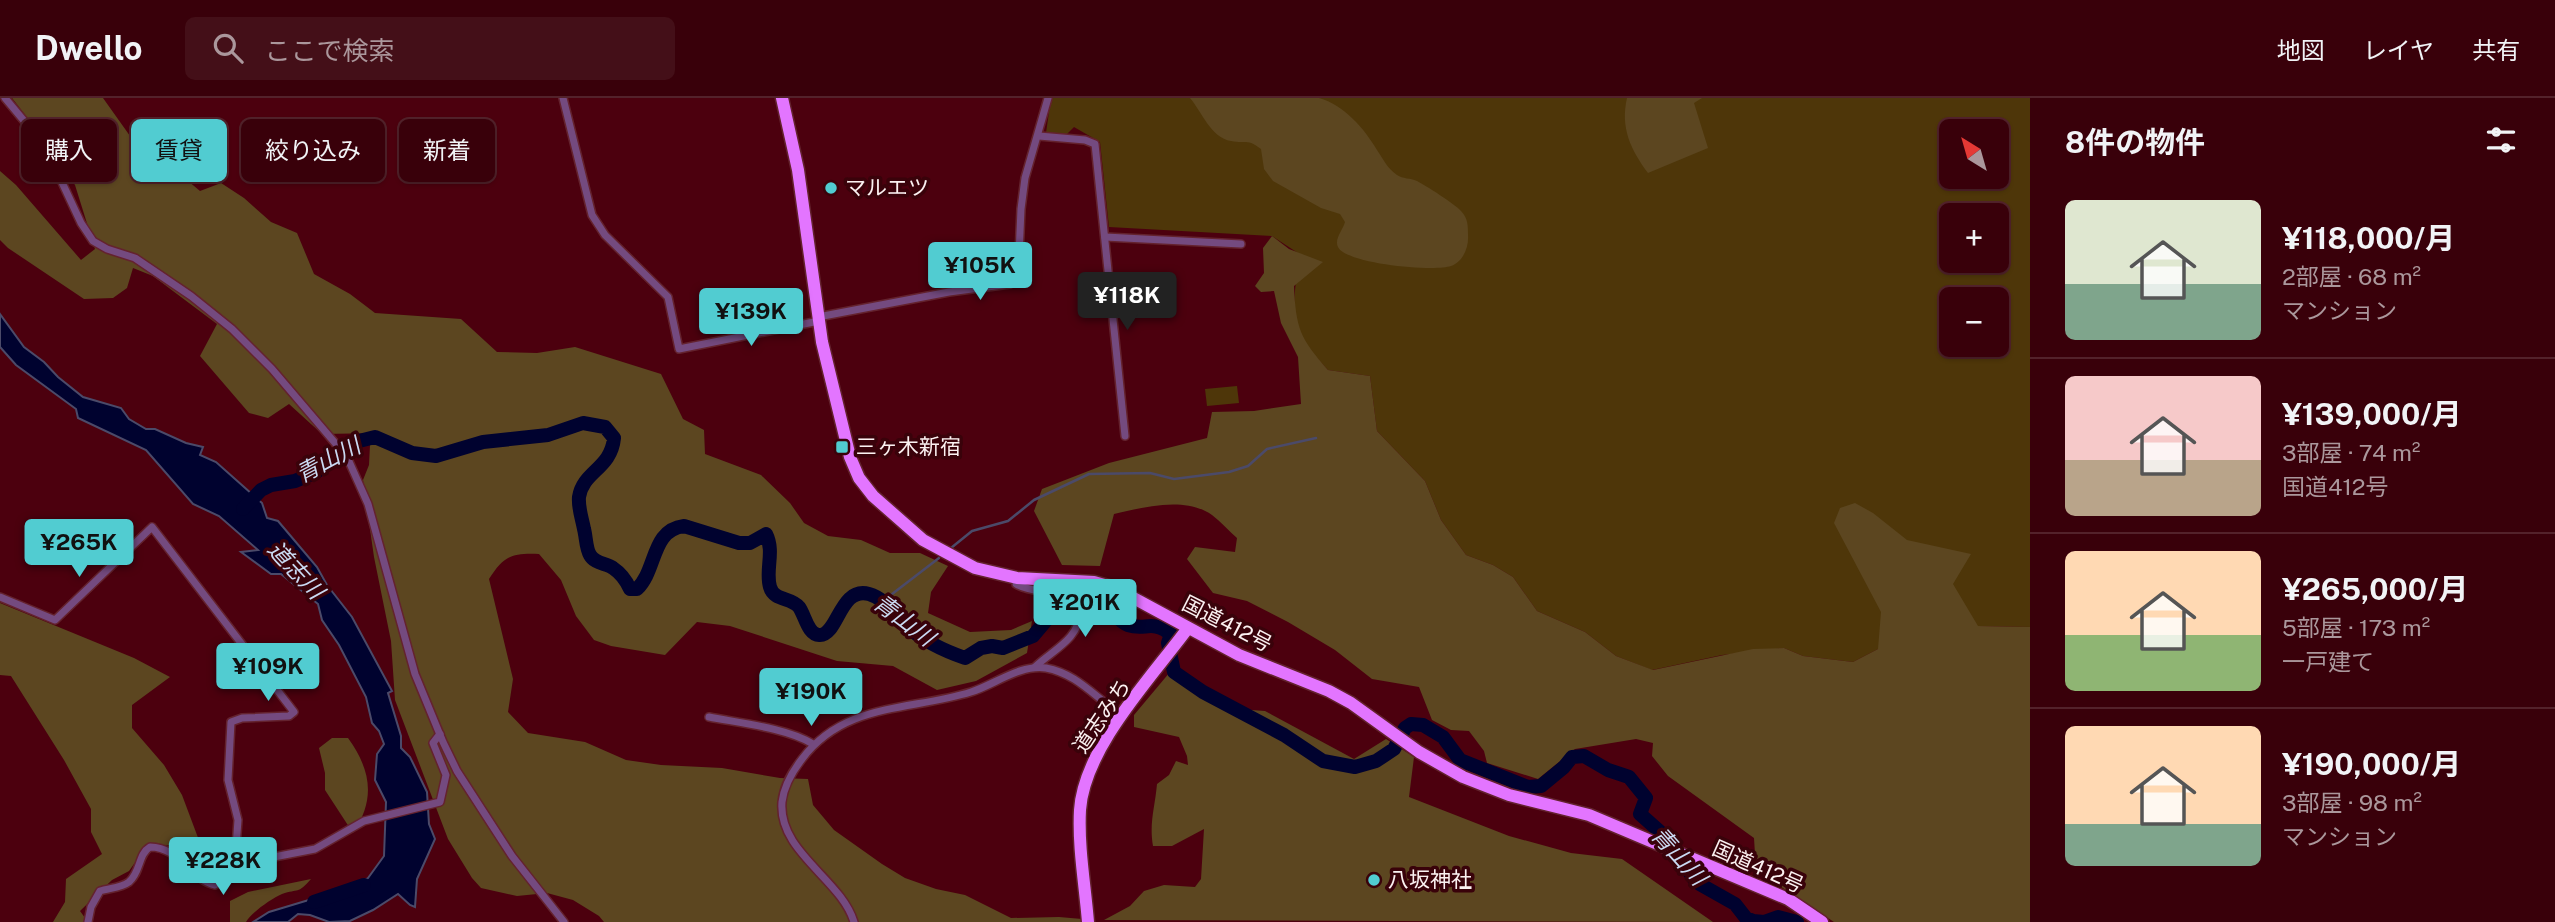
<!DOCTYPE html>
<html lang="ja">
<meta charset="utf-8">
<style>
body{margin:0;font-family:"Public Sans","Noto Sans JP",sans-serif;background:#440f18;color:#f1f3f6;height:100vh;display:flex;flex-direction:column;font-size:26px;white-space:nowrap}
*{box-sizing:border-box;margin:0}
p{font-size:23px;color:#ab979c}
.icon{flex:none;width:38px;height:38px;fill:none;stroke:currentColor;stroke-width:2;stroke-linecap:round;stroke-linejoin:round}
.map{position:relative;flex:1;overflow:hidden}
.panel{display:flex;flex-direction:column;background:#39000a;width:525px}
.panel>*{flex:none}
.hud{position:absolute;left:21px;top:21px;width:665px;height:63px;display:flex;gap:14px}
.needle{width:46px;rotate:323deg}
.fabs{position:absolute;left:1939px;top:21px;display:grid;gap:14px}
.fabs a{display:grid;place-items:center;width:70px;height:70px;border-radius:10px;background:#39000a;box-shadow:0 2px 5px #0004,0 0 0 2px #53222b;font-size:35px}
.price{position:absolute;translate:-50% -60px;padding:0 16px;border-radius:7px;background:#51ccd1;color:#111;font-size:23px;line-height:46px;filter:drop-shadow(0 2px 4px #0008)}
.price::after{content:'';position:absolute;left:50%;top:42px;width:21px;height:16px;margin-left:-10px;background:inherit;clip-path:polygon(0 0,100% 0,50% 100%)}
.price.on{background:#222;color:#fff}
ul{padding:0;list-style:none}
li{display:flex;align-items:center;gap:21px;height:175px;padding:0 35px}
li+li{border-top:2px solid #53222b}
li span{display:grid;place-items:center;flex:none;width:196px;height:140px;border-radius:10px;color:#555}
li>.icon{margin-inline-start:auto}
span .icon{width:84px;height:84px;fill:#fffc;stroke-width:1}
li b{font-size:30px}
h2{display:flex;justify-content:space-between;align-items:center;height:84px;padding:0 35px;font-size:30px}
.pill{padding:0 24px;border-radius:10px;background:#39000a;box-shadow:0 2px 5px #0004,0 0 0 2px #53222b;font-size:24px;line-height:63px}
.pill.on{background:#51ccd1;color:#111}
header{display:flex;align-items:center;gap:42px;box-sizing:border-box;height:98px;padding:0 35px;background:#39000a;border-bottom:2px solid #53222b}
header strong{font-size:33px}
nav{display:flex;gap:38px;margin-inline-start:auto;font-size:24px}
.search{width:490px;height:63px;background:#440f18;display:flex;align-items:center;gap:18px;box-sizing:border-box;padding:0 24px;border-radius:10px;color:#ab979c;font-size:26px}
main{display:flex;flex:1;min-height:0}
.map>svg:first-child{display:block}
</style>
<header>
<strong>Dwello</strong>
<div class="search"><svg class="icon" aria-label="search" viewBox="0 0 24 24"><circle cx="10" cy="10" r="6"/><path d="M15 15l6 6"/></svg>ここで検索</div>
<nav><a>地図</a><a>レイヤ</a><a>共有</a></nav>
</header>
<main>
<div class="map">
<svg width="2030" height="824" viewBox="0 0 2030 824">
<rect width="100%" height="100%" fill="#4c000e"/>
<g fill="#4e3609" fill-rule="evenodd">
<path d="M1051,0H2030V529L1978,528L1878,551L1853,564L1803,558L1784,550L1722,557L1652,572L1616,558L1585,534L1537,513L1513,479L1493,467L1466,457L1441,422L1425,383L1377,333L1370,278L1328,272C1320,263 1309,253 1304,243C1289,215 1295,185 1301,157L1272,138L1109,129L1100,44L1074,29L1066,37L1046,35ZM1951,33H1997V79H1951ZM1951,117H1997V163H1951ZM1951,201H1997V247H1951Z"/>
<path d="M1237,288L1239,305L1207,308L1205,291Z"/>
</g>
<g fill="#5c4620">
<path d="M12,0H103L140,52L162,61L200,93L221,85L244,100L271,124L297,135L314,176L350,196L375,215L461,221L497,254L537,255L575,249L661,276L683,321L704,332L705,356L761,377L790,405L804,425L828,438L861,442L890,455H920L948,468L931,494L928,515L970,534L1011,532L1032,523L1027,555L976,583L937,592L893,568L837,563L730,528L697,524L665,557L611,548L594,542L576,518L561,482L539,456C511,455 504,458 489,481L513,581L508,614L528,635L585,644L626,662L661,667L722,670L780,680L808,681L813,707L834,732L882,766L905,780L936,791L965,797L1011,820L1059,819L1082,821V824H604L599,818L573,802L547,795L517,798L481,790L472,780L448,741L395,602L391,543L374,459L363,382L369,367L370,347L382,335L322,336L289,306L268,320L249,315L200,258L217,226L153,178L133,170L127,190L113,200L84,201L8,150L0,142V73L16,87L81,162L95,151L75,87L43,40Z"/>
<path d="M1190,0H1319C1344,7 1364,30 1377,52C1384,62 1387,70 1397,77C1403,81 1410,80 1417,83C1425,87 1455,106 1461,113C1468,120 1468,128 1468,137C1469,149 1463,164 1451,168C1434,174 1346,166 1338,149C1334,141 1343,132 1345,124L1340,116L1321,110L1273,83L1264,71L1261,51C1247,40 1246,46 1231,43C1211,40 1202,14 1190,0Z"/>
<path d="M1627,0H1702L1694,5L1708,50L1648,75C1631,52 1620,30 1627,0Z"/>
<path d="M1272,138L1289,151L1323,164L1294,188C1296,231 1300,240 1328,272L1370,278L1377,333L1425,383L1441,422L1466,457L1493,467L1513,479L1537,513L1585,534L1616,558L1653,572L1753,551L1784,550L1803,558L1853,564L1878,551L1881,514L1834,425L1840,410L1855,405L1873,415L1907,442L1971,456L1953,486L1978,528L2030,529V824H1834L1756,772L1754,740L1668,678L1652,658L1653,645L1636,641L1575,651L1538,681L1487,665L1484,653L1469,633L1451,632L1432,622L1419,589L1372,581L1335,552L1288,524L1247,503L1213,495L1187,461L1195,449L1235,454L1237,440C1229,433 1221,424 1212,417C1185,398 1144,409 1114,416L1100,468L1062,467L1034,413L1042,391L1109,365L1207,340L1212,314L1254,313L1301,306L1298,259L1281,225L1274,193L1261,194L1255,188L1264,175L1263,150Z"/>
<path d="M0,505L134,560L170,579L132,607V630L164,667L182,697L200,745L146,749L129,773L112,782L80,813L88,824H53L65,804L66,781L102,756L91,734V711L64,662L11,578L0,577Z"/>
<path d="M1170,574L1224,610L1265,613L1354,661L1386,641L1414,659L1409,699L1509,738L1571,755L1622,761L1713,824L1104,822L1130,808L1144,793L1164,787L1195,789L1201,781L1204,731L1172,748H1153C1149,725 1155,709 1157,686L1169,677L1176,663L1188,667L1187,658L1179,639L1134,629V617Z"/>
<path d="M332,640H348C371,672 376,701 353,735L325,692V675L319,650Z"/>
<path d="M311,781C297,797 299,790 282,796C271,801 252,814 246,824H230V803L248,794Z"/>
</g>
<path fill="#00022f" stroke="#4b4a69" stroke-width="2" d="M0,216L24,249L44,264L58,279L83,299L121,310L129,321L146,331H155L186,345L203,349L200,357L216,364L262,405L267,420L278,423L317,469L327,487L352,519L392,593L388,595L401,638V650L410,659L427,694L429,726L435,741L417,781L415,809L410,807L398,796L373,812L350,823L329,824L310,817L298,816L288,824H253L269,814L322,798H338L368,780L384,758L386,704L375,682L377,656L384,646L379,633L372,625L366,599L339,547L322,522L318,506L281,476H271L241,454L258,452L219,418L193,406L146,352L78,320L76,311L16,267L0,249Z"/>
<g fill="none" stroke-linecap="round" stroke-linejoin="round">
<g stroke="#4b4a69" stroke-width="2.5">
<path d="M951,450L972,433L1008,423L1034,402L1089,376L1150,375L1174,381L1229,374L1248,368L1267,351L1316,340"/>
<path d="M883,503L939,460"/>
</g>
<g stroke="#00022f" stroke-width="14">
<path d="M243,411L261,392L271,387L295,383L316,374L359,343L375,339L412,355L436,358L483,344L548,337L583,325L605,329L614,340C611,371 583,373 579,399C578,410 582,420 584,431C586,438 586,451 590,457C595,466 606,465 613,470C622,476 626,482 630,491H637C657,472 651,432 684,428L739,445H750L766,436C775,454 765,472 770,489C774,503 791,499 799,509C805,517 808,538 820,537C838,537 840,488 869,496C887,501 895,519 909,530C925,544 945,553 965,560L981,550L992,548L1003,550L1033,538L1060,506L1076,496C1087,499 1098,502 1107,509C1115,515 1118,523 1128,527C1146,533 1151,521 1171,536L1168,545L1174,574L1203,594L1284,637L1323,663L1355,669L1376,663L1394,651L1405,630L1411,626L1423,627L1443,639L1460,662L1528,689L1541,688L1564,669L1572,659L1584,658L1608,672L1629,679L1646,700L1640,716L1667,740L1696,784L1735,806L1746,820L1753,823L1764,824L1778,819L1797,824"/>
<path d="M314,804L364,787"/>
</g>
<defs>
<g id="street">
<path d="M5,0L45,48L81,125L93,143L107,151L135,160L191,198L232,231L272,271L347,359L368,406L415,576L443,644L457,673L512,758L564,824"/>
<path d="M563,0L592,117L605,137L668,199L679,251L819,223"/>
<path d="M1039,38L1085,42L1095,46L1125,338"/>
<path d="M1105,139L1241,146"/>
<path d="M818,219L949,194L1010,186L1018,181L1021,111L1025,80L1048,0"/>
<path d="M1017,480L1016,486C1035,498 1069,488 1080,514C1080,541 1051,553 1035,569"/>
<path d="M0,499L55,522L152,429L294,614L289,618L242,620L231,624L228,682L238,722L236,749L244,766"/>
<path d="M709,619C740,625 787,630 813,646"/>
<path d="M88,824L91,809L100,793C109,790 121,790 129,784C141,774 138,756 150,749C180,749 189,781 215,787L248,764L315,751L364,723L440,704L446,677L433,645L440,636"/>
<path d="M854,824C841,781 778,754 782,704C784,687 792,674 802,661C845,604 910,613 971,594C994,587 1020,566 1046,570C1078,576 1095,600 1122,617"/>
</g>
<g id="highway">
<path d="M782,0L798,72L822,244L850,359L859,380L873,398L923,442L975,470L1017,480L1094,484L1115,490L1239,557L1329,593L1351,605L1419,654L1463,679L1509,697L1589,717L1788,801L1822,824"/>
<path d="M1088,824C1085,787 1078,749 1080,712C1084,650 1151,580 1188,530"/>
</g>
</defs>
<use href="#street" stroke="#64222e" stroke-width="10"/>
<use href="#highway" stroke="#64222e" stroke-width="15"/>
<use href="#street" stroke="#744a7f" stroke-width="7"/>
<use href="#highway" stroke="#e375ff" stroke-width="12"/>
</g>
<g fill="#51ccd1" stroke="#39020a" stroke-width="2.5">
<circle cx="831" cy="90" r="7"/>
<rect x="835" y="342" width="14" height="14" rx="3.5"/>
<circle cx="1374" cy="782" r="7"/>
</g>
<g text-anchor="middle" stroke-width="7" stroke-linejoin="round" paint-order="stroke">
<g font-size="21" fill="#fbf1f1" stroke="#39020a" text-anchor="start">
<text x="845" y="97">マルエツ</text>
<text x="856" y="356">三ヶ木新宿</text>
<text x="1388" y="789">八坂神社</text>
</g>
<g font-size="21" fill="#fbf1f1" stroke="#39020a">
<text transform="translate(1227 526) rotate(27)" y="7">国道412号</text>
<text transform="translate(1102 618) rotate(-56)" y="7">道志みち</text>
<text transform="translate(1758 769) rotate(24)" y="7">国道412号</text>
</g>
<g font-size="23" font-style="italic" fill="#cadaf2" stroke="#39020a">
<text transform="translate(328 362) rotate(-28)" y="8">青山川</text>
<text transform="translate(296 472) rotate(47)" y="8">道志川</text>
<text transform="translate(904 522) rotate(37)" y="8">青山川</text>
<text transform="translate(1679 758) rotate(48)" y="8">青山川</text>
</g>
</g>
</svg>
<div class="fabs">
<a><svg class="needle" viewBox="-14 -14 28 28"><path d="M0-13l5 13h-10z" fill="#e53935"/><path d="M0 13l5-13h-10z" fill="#ab979c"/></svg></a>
<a>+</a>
<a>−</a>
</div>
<b class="price" style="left:980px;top:204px">¥105K</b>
<b class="price on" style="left:1127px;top:234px">¥118K</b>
<b class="price" style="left:751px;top:250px">¥139K</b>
<b class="price" style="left:79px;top:481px">¥265K</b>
<b class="price" style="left:1085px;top:541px">¥201K</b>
<b class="price" style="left:268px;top:605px">¥109K</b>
<b class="price" style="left:811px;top:630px">¥190K</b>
<b class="price" style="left:223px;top:799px">¥228K</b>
<div class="hud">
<a class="pill">購入</a>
<a class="pill on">賃貸</a>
<a class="pill">絞り込み</a>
<a class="pill">新着</a>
</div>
</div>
<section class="panel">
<h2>8件の物件<svg class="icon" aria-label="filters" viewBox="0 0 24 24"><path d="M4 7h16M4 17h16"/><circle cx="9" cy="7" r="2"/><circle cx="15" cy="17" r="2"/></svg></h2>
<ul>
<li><span style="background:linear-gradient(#dfe7d0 60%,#7fa58c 0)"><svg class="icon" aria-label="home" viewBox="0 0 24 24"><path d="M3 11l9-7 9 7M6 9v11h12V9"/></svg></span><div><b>¥118,000/月</b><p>2部屋 · 68 m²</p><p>マンション</p></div></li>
<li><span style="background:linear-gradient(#f6c9c9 60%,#b9a48a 0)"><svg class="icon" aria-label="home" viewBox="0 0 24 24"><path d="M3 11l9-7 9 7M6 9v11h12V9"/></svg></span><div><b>¥139,000/月</b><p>3部屋 · 74 m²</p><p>国道412号</p></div></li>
<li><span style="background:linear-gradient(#ffd9b3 60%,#8fb573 0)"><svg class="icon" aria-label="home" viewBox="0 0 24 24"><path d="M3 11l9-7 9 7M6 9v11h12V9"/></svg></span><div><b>¥265,000/月</b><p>5部屋 · 173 m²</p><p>一戸建て</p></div></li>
<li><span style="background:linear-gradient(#ffd9b3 70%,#7fa58c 0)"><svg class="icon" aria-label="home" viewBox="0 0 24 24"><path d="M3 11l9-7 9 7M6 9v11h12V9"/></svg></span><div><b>¥190,000/月</b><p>3部屋 · 98 m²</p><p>マンション</p></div></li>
</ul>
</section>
</main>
